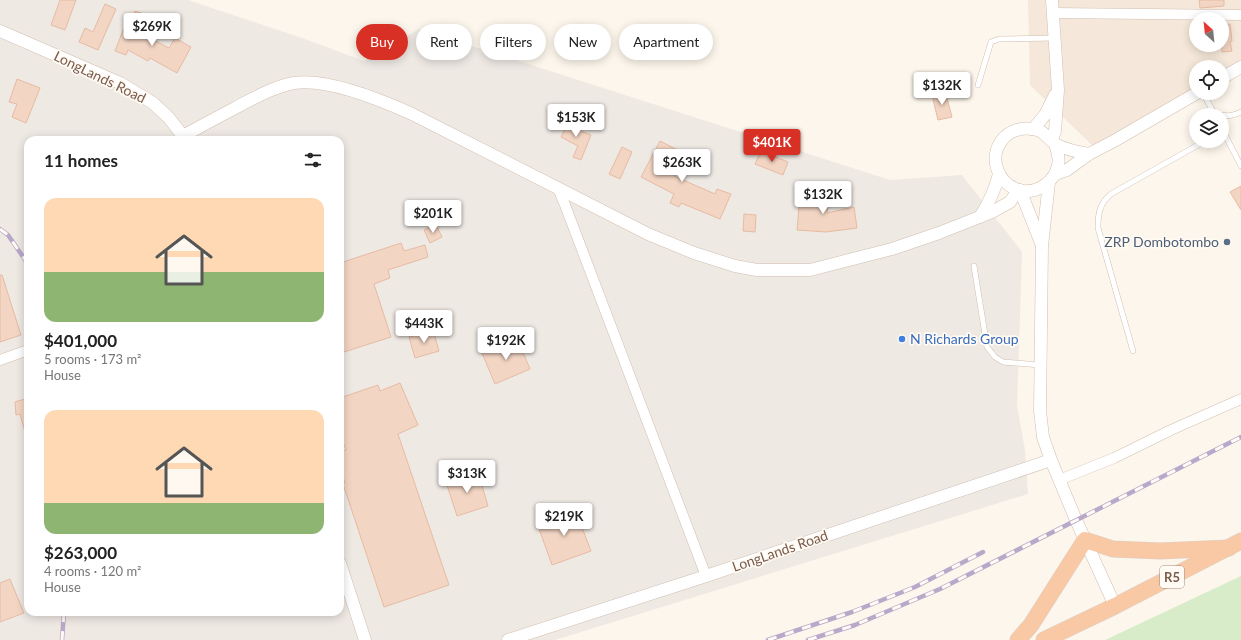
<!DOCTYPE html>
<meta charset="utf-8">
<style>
body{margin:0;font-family:Lato,sans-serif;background:#f2f2f2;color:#222;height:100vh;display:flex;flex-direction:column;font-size:15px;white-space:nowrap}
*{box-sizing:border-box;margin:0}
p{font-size:13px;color:#767676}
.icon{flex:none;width:22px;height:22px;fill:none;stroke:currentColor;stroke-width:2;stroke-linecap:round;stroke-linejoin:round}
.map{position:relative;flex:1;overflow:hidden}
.panel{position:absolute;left:24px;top:136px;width:320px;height:480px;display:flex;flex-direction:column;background:#fff;border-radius:12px;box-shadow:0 2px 10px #0003}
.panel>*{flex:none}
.guide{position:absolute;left:356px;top:24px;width:380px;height:36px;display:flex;gap:8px}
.needle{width:26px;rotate:333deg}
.fabs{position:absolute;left:1189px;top:12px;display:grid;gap:8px}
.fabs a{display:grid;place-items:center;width:40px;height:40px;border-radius:50%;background:#fff;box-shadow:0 2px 10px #0003;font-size:20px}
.price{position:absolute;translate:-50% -34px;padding:0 9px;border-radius:4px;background:#fff;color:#222;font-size:13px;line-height:26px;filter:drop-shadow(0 1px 2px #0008)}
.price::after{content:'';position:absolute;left:50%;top:24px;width:12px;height:9px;margin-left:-6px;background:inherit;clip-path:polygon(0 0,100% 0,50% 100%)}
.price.current{background:#d93025;color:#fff}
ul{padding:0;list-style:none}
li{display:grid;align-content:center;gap:8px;height:212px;padding:0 20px}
li span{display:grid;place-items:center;height:124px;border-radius:12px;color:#555}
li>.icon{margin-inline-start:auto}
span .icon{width:72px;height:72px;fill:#fffc;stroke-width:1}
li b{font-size:17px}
h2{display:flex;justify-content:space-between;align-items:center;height:48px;padding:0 20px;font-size:17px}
.chip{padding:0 14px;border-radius:18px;background:#fff;box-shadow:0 2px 10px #0003;font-size:14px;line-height:36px}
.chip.current{background:#d93025;color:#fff}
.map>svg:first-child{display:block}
</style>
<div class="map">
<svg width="1241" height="640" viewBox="0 0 1241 640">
<rect width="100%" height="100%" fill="#fdf6ec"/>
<path fill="#f5e8da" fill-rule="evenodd" d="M1028,0H1241V73L1222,83V67H1196V93L1098,151L1030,85ZM1196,19H1222V45H1196Z"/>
<path fill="#efe9e4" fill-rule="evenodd" d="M0,0H188L305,39L364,61L419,29L890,180L962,175L1022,252L1017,406L1025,450L1028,494L555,640H0ZM28,140H340V612H28Z"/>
<path fill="#d8ecc9" d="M1241,576V640H1105Z"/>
<g fill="#f3d5c3" stroke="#e6bba3">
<path d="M60,0H76L65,30L51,25Z"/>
<path d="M1199,0H1224V6L1200,8Z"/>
<path d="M105,4L116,9L98,50L79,42L85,28L93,32Z"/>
<path d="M135,11L144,14L136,31L169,48L175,38L191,47L177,73L150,58L148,61L128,50L126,55L115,51L124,28L128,29Z"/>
<path d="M1230,24L1232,41L1230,42L1232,51L1222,52V25Z"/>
<path d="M17,79L40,88L26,123L12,117L17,104L9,102Z"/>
<path d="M945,91L952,117L938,120L932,95Z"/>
<path d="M570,119L578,124L576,129L591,135L581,160L573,157L578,146L561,137Z"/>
<path d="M660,141L685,154L674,176L715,194L717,189L731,194L720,219L681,203L679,207L670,203L674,194L641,177Z"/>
<path d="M622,147L632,152L620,179L609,174Z"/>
<path d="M761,151L788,162L783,175L755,164Z"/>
<path d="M1241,186V210L1230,192Z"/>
<path d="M813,192L829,194L827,213L854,207L857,228L826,232L797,230L800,196L812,197Z"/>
<path d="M744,214L756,215L755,232L743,231Z"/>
<path d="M436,225L442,237L430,243L424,230Z"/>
<path d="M401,243L404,251L425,245L428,257L388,270L390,278L374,284L391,337L344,352L340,338V263Z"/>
<path d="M0,275H2L21,335L0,342Z"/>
<path d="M433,330L439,351L415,358L409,337Z"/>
<path d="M517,338L530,369L495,384L482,353Z"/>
<path d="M400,383L418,425L398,434L449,585L384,607L343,484L345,483L340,467V452L346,450L340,433V398L378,385L380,391Z"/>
<path d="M28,398V432H25L20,414L16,415L15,402Z"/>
<path d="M478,472L488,506L457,516L446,482Z"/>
<path d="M575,509L591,551L552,565L537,523Z"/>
<path d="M10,579L24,613L0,622V583Z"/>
</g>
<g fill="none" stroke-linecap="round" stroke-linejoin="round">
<defs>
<g id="service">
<path d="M978,85L991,42L999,39L1054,38"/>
<path d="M1203,93L1215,115"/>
<path d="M1222,115C1229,117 1235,115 1241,112"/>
<path d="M1222,129L1241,166"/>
<path d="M974,266L987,347L995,357L1003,362L1040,365"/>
<path d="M1133,351L1098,228C1098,214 1099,204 1111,194L1205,141"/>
</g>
<g id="minor">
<path d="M1053,13L1241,15"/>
<path d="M558,188L565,205L706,576"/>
<path d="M0,360L28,350"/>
<path d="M1059,480L1114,458L1171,430L1241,399"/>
</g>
<g id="tertiary">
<path d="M1052,0L1058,90L1055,131L1052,140"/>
<path d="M0,31L120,83L153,103L169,118L186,140"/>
<path d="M1222,78L1241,67"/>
<path d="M1033,129L1045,115L1055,95"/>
<path d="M183,136C201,126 218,117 235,108C254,98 273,87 294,83C328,78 381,100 412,114L648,234L694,253L735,266L757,270H810L892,249L939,233L992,212L1010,202L1018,190"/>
<path d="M1055,144C1057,151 1060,158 1058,165C1055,182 1036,195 1019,190C998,184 988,158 1002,140C1009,131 1021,127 1032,129C1046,130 1048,141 1057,145C1067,150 1078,152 1089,154"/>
<path d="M1055,174L1067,170L1089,154L1114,141L1197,93"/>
<path d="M1049,182L1042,246L1040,411L1043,437L1051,460L1076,520L1115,606"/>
<path d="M1020,190L1041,243"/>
<path d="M980,217C989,203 995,190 999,174"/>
<path d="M340,563L365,640"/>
<path d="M508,640L706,576L1051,460"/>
</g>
<g id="trunk">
<path d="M1018,640L1031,625L1085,540L1113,549L1160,551L1229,548"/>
<path d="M1044,640L1115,606L1241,541"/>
</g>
</defs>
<use href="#service" stroke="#d1beb0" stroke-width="6"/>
<use href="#minor" stroke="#d1beb0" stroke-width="11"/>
<use href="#tertiary" stroke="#d1beb0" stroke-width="13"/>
<use href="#trunk" stroke="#dad1cd" stroke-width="17"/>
<use href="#service" stroke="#fff" stroke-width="5"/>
<use href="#minor" stroke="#fff" stroke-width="10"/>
<use href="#tertiary" stroke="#fff" stroke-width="12"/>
<use href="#trunk" stroke="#f9c8a4" stroke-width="16"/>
<defs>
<g id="rail">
<path d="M0,229L8,235L28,264"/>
<path d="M62,640L64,612"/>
<path d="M768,640L852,612L915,587L983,552"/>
<path d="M808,640L855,625L940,589L1241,437"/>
</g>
</defs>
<use href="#rail" stroke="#b9a8c9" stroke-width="4.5"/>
<use href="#rail" stroke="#fffaf3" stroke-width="3" stroke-dasharray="9" stroke-linecap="butt"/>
</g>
<circle fill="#5c6f8a" stroke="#fffaf3" stroke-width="1.5" cx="1227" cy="242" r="4"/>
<circle fill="#3f7fe0" stroke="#fffaf3" stroke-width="1.5" cx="902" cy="339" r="4"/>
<g text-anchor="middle" stroke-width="3.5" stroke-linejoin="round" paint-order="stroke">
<rect fill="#fffaf3" stroke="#a28b7f" stroke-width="1" x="1160" y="566" width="24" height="22" rx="3"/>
<g font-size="13" font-weight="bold" fill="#7a5c4d">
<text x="1172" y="582">R5</text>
</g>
<g font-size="14" fill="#7a5c4d" stroke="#fffaf3">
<text transform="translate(100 77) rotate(26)" y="5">LongLands Road</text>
<text transform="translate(780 551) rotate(-19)" y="5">LongLands Road</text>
</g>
<g font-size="14" fill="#4e5e75" stroke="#fffaf3" text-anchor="end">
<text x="1219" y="247">ZRP Dombotombo</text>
</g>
<g font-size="14" fill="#366cbe" stroke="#fffaf3" text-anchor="start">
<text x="910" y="344">N Richards Group</text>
</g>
</g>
</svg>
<div class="fabs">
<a><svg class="needle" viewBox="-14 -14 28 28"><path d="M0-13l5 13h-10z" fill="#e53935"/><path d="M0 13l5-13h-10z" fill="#767676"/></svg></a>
<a><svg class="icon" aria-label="locate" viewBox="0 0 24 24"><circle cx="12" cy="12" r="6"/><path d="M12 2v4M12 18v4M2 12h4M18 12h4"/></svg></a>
<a><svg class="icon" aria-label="layers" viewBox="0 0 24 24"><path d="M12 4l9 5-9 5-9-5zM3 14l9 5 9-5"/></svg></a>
</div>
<b class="price" style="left:152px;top:47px">$269K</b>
<b class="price" style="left:942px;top:106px">$132K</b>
<b class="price" style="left:576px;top:138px">$153K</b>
<b class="price current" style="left:772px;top:163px">$401K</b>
<b class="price" style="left:682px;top:183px">$263K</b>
<b class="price" style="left:823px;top:215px">$132K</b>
<b class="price" style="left:433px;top:234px">$201K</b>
<b class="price" style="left:424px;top:344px">$443K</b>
<b class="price" style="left:506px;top:361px">$192K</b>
<b class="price" style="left:467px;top:494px">$313K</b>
<b class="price" style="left:564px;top:537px">$219K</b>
<div class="guide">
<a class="chip current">Buy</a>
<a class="chip">Rent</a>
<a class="chip">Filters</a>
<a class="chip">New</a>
<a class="chip">Apartment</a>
</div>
<section class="panel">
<h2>11 homes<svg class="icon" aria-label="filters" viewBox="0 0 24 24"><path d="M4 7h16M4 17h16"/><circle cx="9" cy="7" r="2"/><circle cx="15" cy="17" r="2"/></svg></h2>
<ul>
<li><span style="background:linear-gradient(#ffd9b3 60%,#8fb573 0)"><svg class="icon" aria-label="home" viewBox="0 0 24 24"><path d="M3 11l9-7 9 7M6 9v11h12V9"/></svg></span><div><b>$401,000</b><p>5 rooms · 173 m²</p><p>House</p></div></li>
<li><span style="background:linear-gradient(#ffd9b3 75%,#8fb573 0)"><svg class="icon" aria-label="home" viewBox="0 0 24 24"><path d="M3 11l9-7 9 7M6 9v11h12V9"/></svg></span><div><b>$263,000</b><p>4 rooms · 120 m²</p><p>House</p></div></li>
</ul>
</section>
</div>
